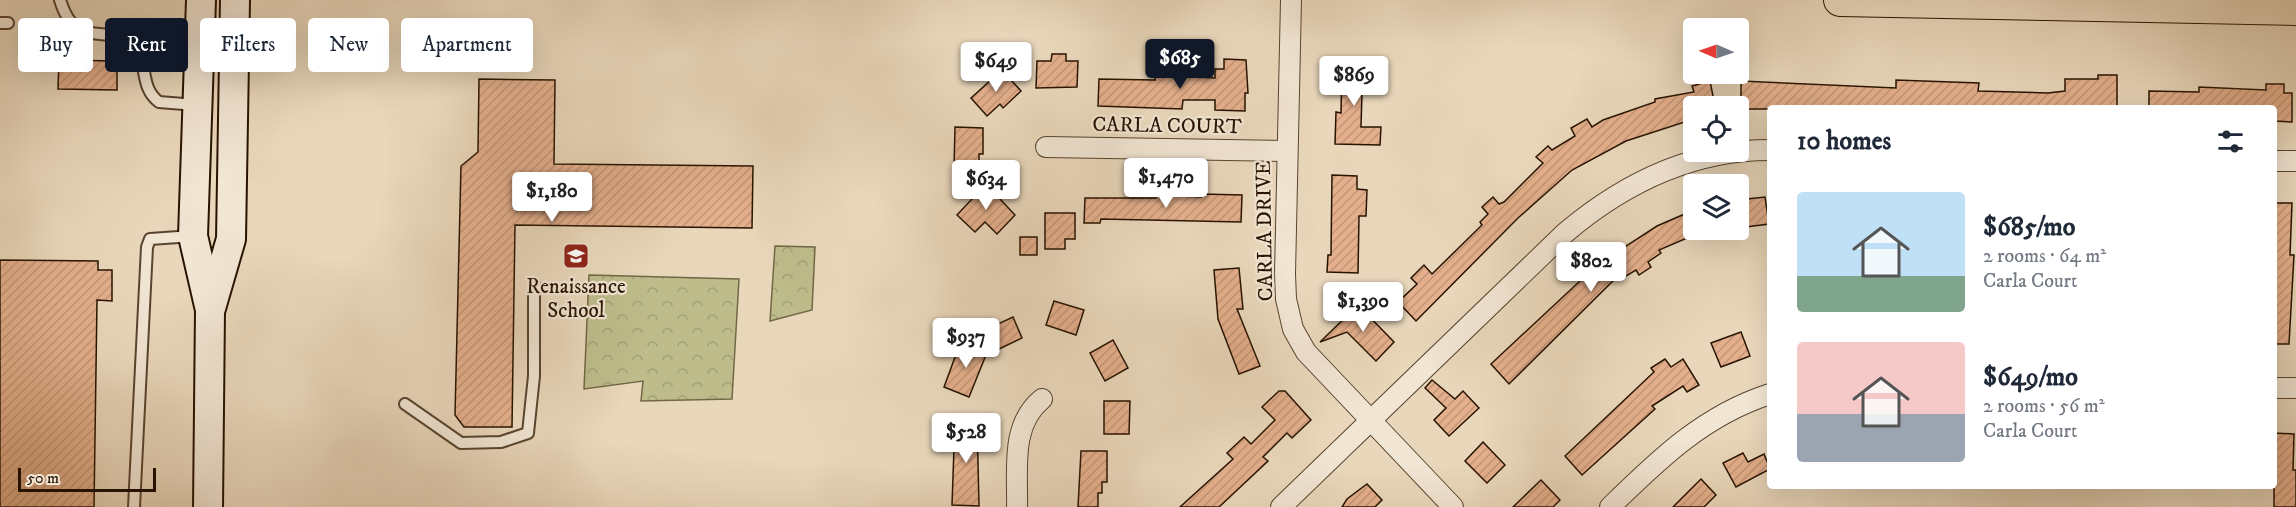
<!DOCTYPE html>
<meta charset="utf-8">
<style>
body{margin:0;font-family:"IM FELL DW Pica",serif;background:#f2f2f3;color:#1f2937;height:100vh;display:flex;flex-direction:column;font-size:22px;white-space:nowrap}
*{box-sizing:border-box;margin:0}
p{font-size:20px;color:#747a83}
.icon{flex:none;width:33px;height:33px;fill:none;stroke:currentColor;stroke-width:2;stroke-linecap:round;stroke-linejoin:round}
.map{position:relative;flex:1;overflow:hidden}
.panel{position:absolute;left:1767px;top:105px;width:510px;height:384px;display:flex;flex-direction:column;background:#fff;border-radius:6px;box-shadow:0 6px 24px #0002}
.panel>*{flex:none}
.guide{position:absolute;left:18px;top:18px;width:570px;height:54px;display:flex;gap:12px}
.needle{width:39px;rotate:272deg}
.buttons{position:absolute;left:1683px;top:18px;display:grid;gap:12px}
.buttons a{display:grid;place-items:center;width:66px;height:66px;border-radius:6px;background:#fff;box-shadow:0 6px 24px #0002;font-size:30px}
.scale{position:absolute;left:18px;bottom:15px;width:138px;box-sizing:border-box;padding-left:6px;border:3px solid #271300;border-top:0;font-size:16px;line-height:21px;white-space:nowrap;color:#271300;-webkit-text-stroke:4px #f1e5d3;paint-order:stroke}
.price{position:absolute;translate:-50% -51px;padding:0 14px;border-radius:6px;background:#fff;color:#222;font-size:20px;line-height:39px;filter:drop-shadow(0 2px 3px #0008)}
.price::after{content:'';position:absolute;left:50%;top:36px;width:18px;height:14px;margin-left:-9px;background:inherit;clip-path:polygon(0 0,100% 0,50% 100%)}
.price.current{background:#111827;color:#fff}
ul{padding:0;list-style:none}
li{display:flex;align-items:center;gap:18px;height:150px;padding:0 30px}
li span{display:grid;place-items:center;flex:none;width:168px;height:120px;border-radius:6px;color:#555}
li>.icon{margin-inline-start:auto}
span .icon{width:72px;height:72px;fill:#fffc;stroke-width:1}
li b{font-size:26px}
h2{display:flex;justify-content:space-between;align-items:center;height:72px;padding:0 30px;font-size:26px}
.chip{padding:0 21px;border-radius:6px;background:#fff;box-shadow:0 6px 24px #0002;font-size:21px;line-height:54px}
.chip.current{background:#111827;color:#fff}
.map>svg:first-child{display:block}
</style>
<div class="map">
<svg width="2296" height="507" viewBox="0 0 2296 507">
<defs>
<pattern id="park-crowns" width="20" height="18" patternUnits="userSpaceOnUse" patternTransform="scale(1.5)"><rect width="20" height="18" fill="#bebc8b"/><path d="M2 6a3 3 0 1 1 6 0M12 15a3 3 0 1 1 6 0" fill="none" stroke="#a3a176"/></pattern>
<pattern id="building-hatch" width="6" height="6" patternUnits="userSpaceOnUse" patternTransform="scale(1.5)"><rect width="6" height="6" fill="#e4af8c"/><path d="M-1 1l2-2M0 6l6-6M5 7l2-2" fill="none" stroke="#c49677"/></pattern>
</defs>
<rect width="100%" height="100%" fill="#e9d7bb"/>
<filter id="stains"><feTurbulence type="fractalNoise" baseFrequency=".00333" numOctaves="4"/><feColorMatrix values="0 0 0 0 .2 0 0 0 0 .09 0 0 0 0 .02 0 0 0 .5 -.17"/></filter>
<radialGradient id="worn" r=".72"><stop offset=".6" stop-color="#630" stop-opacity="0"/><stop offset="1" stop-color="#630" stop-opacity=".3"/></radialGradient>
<g fill="url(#park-crowns)" stroke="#726846" stroke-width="1.5">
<path d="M775,246L815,247L812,310L770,321Z"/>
<path d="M589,275L739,279L732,399L641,401L643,381L584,389Z"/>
</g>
<g fill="url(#building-hatch)" stroke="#271300" stroke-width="1.5">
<path d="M1052,54H1066V61H1078L1077,87L1036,88L1037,61H1051Z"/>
<path d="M1224,59L1246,60L1248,93H1245V111L1215,110V100H1183L1182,109L1098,106L1099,79L1155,80V75L1215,78V69H1224Z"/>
<path d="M59,60L117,61V90L58,89Z"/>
<path d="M1342,60L1368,61V92H1362L1361,127H1381L1380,145L1335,144L1336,112L1341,113Z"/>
<path d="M1002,70L1021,91L1003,108L1000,104L987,116L971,98Z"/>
<path d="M2098,75H2117V108L1741,109V81L1896,88V80L1979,83L1978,91L2048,93L2065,91V79H2098Z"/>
<path d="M479,79L555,80L554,164L753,166L752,228L515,225L512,427H464L455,415L461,166L478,152Z"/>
<path d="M1710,81L1715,106H1694V119L1626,141L1572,170L1518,218L1416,321L1398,302L1417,284L1411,278L1424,265L1432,274L1482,225L1480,222L1488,214L1482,207L1493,197L1499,204L1504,202L1543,163L1536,157L1548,146L1552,150L1575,136L1571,128L1587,119L1592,127L1603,120L1655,102V99L1694,92L1692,86Z"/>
<path d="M2266,84H2284V93H2292V122L2274,121V108H2149V91L2199,92V87L2266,90Z"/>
<path d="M955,127L983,128V154H979V168H954Z"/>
<path d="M1332,175L1357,176V189L1367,190L1366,216H1359L1358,273L1327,272L1328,255H1331Z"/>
<path d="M986,184L1015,215L997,234L985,222L975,232L957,215Z"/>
<path d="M1201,194L1242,195L1241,222L1101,219L1100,223H1084L1085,198H1156V195L1201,197Z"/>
<path d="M1765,197L1769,224L1738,228V200Z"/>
<path d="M2274,203H2292L2290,255H2294L2289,344H2274Z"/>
<path d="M1694,210V235L1659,250L1661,253L1648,262L1651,267L1639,275L1636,270L1626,276L1623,271L1509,384L1491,364L1597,265L1657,226Z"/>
<path d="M1045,213H1075V239H1065V249H1045Z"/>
<rect x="1020" y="237" width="17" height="18"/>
<path d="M0,260L98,261V270H112V301L97,300L94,507H0Z"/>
<path d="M1239,268L1243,309H1237L1260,366L1239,374L1218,319L1214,270Z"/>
<path d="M1054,301L1084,310L1076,335L1046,325Z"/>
<path d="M1358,305L1394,342L1376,361L1347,332L1320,342Z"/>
<path d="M1013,317L1022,338L995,351L985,330Z"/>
<path d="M1741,332L1750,356L1721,367L1711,343Z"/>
<path d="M1113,340L1128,368L1105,381L1090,353Z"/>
<path d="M965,342L988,350L969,397L944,387L958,349L962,350Z"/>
<path d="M1665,359L1671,367L1683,359L1699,385L1687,392L1683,386L1652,406L1655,409L1582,475L1565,456L1654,372L1651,368Z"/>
<path d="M1432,380L1455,399L1463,391L1479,408L1449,436L1434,420L1446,408L1425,388Z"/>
<path d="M1279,391H1285L1311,420L1292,438L1287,433L1263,457L1268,461L1219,507H1180L1233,459L1227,453L1244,437L1251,444L1275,420L1262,407Z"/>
<path d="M1104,401H1130L1129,434H1104Z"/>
<path d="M955,420H977L979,506L952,505Z"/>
<path d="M2274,433L2294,434L2293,470H2296V507H2274Z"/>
<path d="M1483,442L1505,465L1487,483L1465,461Z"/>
<path d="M1081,451H1107V482H1102V493H1098V507H1078Z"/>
<path d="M1743,453L1748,462L1764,454L1770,469L1736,487L1723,463Z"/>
<path d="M1701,479L1716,495L1704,507H1673Z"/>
<path d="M1541,480L1560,500L1553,507H1513Z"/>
<path d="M1367,484L1382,500L1375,507H1342L1347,499Z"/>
</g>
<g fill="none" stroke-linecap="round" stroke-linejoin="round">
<defs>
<g id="service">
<path d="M60,0C76,52 105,21 132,46C150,62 138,86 159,102L196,105"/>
<path d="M0,23H8"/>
<path d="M405,404L461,443L501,442L528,433L534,376V284"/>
<path d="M134,507L147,247L150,239L193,236"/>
</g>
<g id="minor">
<path d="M1291,0L1285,274L1286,299L1293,329L1306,352L1453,507"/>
<path d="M1046,147L1287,151"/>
<path d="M2274,161H2296"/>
<path d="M2274,388H2296"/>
<path d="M1017,507C1018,470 1010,425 1042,399"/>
<path d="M1281,507L1565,233C1624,183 1691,150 1770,150"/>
<path d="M1610,507C1658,460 1704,415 1770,394"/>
</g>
<g id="secondary">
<path d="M201,0L193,236L210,310L208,507"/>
<path d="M211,308L231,239L235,0"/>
</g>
<path id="primary" d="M1840,0L2296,9"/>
</defs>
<use href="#service" stroke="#58442f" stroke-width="14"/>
<use href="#minor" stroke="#58442f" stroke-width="22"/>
<use href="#secondary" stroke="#271300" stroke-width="32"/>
<use href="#primary" stroke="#271300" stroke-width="34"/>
<use href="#service" stroke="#f1e5d3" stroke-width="10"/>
<use href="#minor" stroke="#f1e5d3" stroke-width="20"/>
<use href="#secondary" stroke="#f1e5d3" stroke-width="28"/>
<use href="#primary" stroke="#e9d7bb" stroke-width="32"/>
</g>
<defs>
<symbol id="school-square" viewBox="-11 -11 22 22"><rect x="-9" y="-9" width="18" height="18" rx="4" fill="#8f2418" stroke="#f1e5d3"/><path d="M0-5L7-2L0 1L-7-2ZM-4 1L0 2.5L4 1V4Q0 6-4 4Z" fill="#fff"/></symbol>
</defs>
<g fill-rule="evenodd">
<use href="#school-square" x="561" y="241" width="30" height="30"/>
</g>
<g text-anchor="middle" stroke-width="4.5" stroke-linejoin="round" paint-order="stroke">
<g font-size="21" fill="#271300" stroke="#f1e5d3">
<text transform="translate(1167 125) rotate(1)" y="7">CARLA COURT</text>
<text transform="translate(1264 231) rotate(-91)" y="7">CARLA DRIVE</text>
</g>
<g font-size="21" fill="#271300" stroke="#f1e5d3">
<text x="576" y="293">Renaissance<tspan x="576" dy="24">School</tspan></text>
</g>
</g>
<rect width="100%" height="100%" filter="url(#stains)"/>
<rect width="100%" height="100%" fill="url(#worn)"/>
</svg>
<div class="buttons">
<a><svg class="needle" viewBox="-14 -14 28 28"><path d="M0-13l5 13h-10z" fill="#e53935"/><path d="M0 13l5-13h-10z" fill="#747a83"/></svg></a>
<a><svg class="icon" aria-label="locate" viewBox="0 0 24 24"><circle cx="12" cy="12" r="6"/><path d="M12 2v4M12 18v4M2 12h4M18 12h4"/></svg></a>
<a><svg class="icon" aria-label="layers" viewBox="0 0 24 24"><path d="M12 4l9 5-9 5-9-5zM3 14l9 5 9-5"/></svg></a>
</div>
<div class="scale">50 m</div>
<b class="price current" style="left:1180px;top:90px">$685</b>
<b class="price" style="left:996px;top:93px">$649</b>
<b class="price" style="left:1354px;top:107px">$869</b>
<b class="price" style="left:1166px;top:209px">$1,470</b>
<b class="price" style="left:986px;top:211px">$634</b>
<b class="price" style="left:552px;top:223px">$1,180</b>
<b class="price" style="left:1591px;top:293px">$802</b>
<b class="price" style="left:1363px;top:333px">$1,390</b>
<b class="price" style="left:966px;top:369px">$937</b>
<b class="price" style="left:966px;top:464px">$528</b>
<div class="guide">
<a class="chip">Buy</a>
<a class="chip current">Rent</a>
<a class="chip">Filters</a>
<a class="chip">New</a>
<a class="chip">Apartment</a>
</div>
<section class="panel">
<h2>10 homes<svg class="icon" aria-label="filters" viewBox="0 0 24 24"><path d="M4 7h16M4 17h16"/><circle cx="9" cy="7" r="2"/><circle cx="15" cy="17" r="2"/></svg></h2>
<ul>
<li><span style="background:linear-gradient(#bfe0f5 70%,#7fa58c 0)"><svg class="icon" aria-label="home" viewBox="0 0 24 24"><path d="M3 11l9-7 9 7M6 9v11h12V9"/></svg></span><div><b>$685/mo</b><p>2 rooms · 64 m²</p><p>Carla Court</p></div></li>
<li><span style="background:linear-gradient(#f6c9c9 60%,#9aa5b1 0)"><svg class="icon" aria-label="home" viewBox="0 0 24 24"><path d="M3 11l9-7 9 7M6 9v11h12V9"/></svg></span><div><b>$649/mo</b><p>2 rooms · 56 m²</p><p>Carla Court</p></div></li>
</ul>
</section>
</div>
